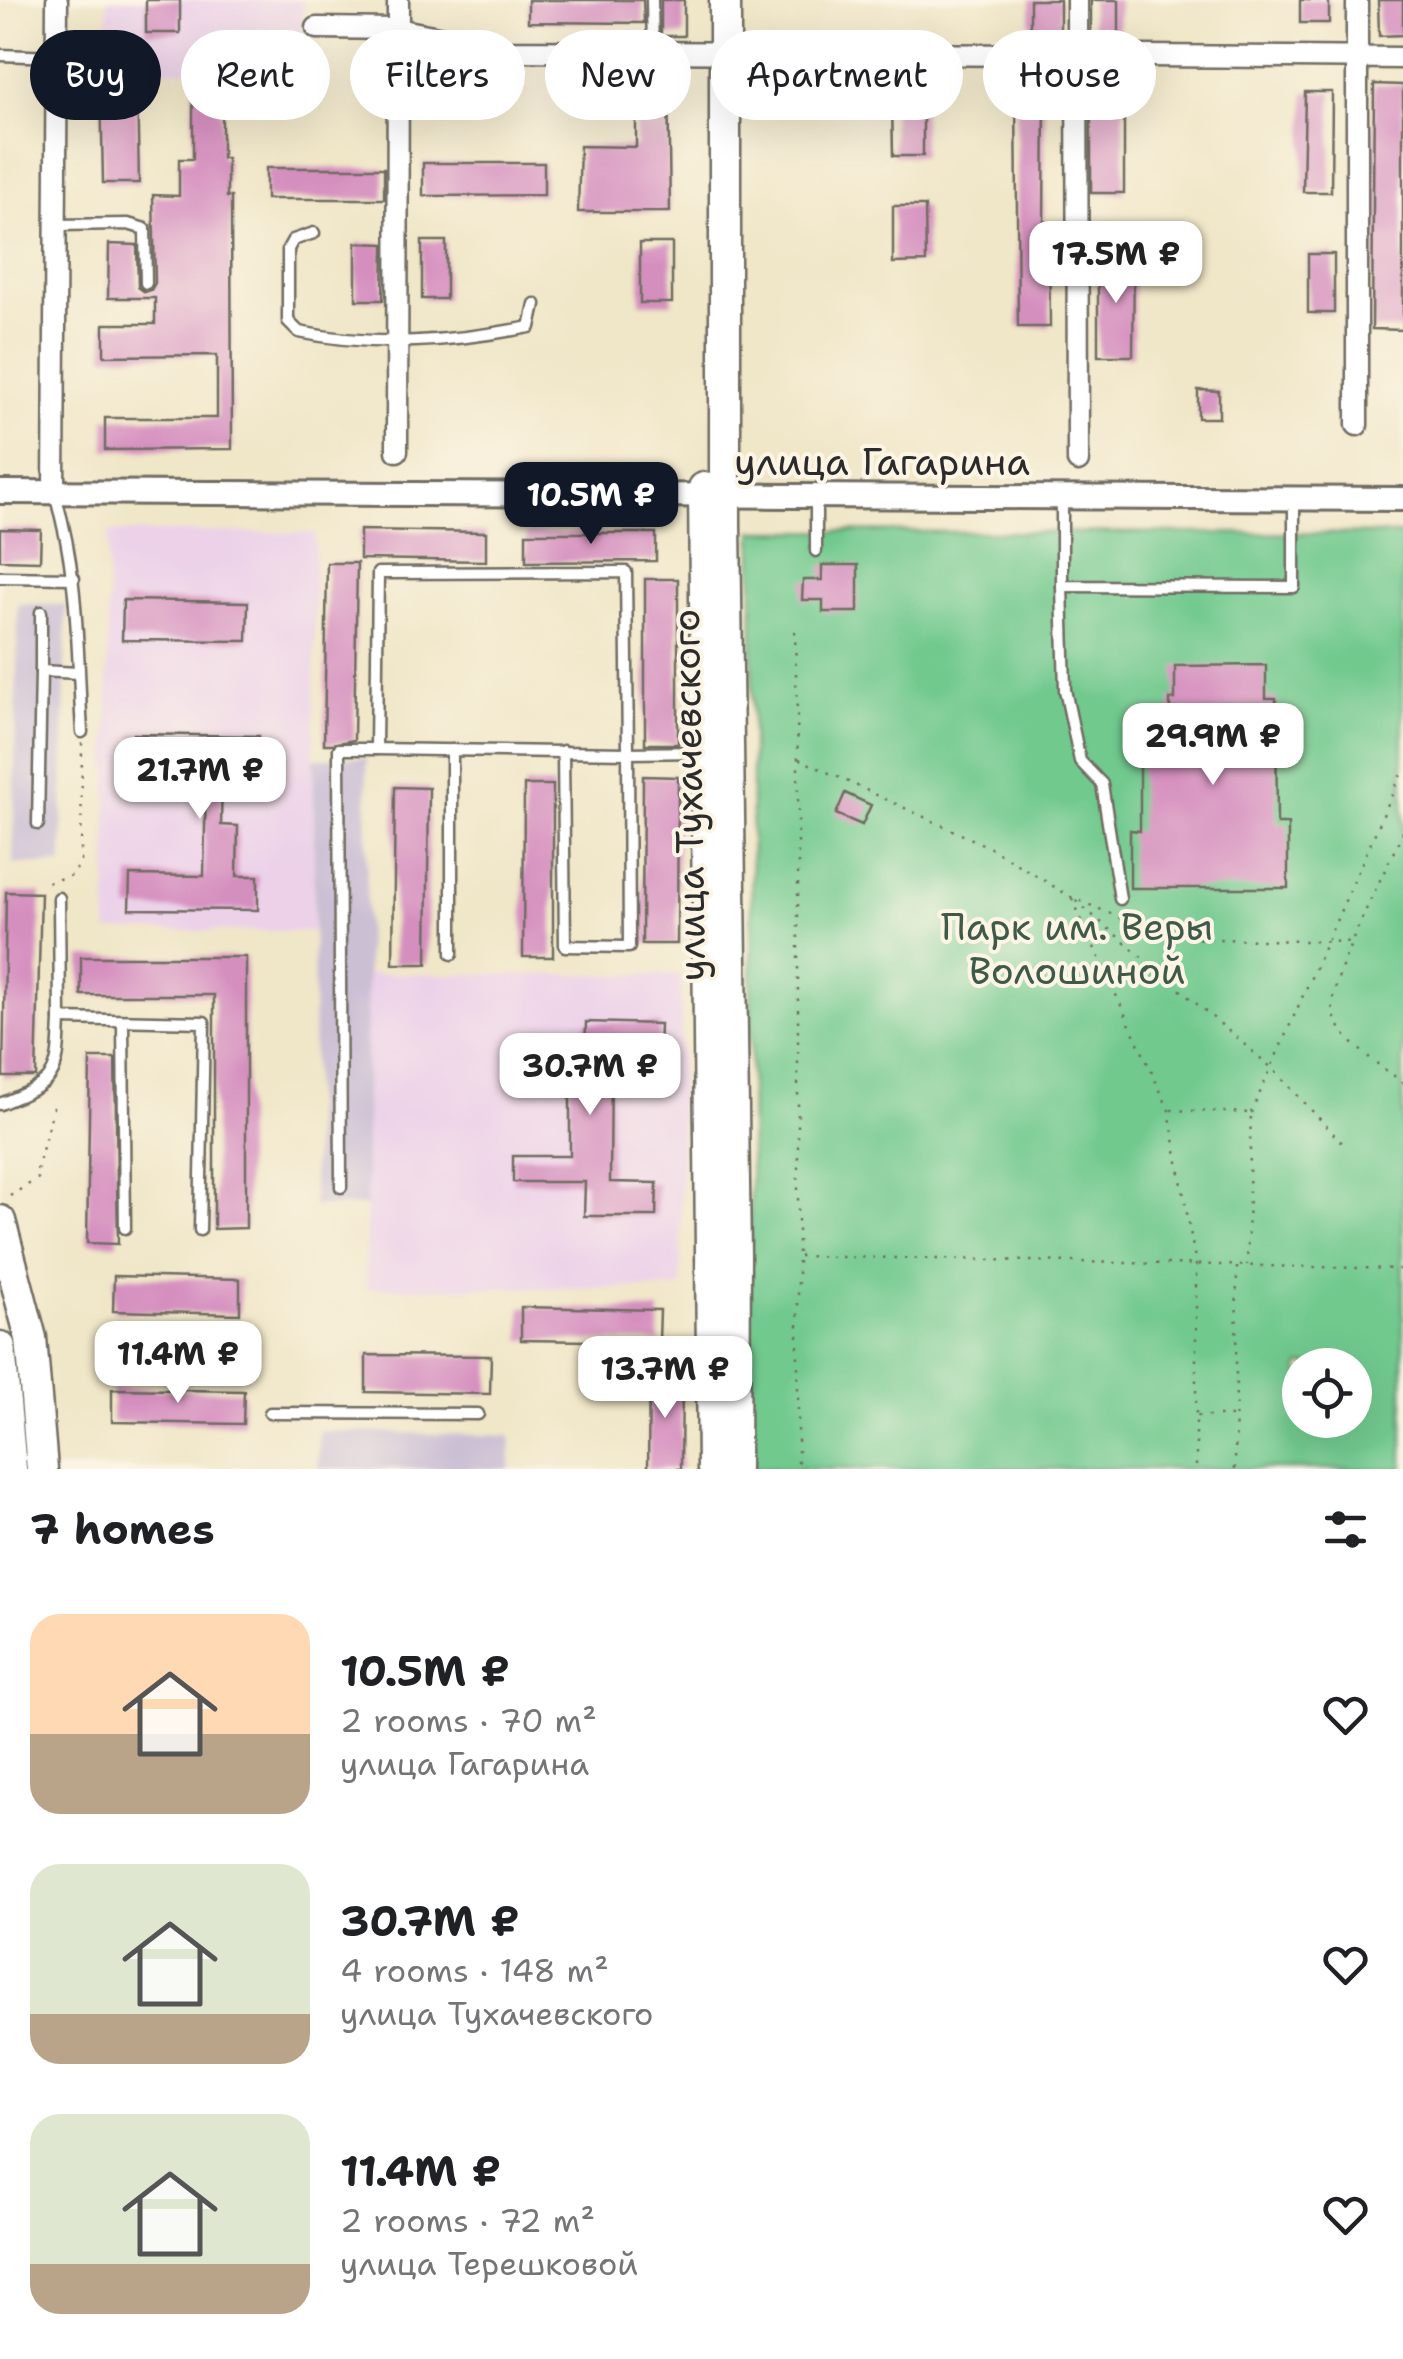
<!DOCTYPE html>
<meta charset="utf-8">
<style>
body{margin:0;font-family:"Shantell Sans",sans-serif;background:#f2f2f2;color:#202124;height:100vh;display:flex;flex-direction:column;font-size:38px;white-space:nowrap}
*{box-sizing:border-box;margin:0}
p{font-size:32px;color:#757577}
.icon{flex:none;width:55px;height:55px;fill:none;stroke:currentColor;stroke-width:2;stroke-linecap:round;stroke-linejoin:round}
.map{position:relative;height:1469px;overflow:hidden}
.panel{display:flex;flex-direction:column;background:#fff;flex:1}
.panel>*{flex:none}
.banner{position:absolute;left:30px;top:30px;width:1345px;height:90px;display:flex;gap:20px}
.buttons{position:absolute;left:1282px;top:1348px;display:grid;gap:20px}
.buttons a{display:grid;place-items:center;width:90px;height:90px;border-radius:50%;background:#fff;box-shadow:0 10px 40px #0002;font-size:50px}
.price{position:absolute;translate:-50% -85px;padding:0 22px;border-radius:20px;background:#fff;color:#222;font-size:32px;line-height:65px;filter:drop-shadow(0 2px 5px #0008)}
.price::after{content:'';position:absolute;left:50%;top:60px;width:30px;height:22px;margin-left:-15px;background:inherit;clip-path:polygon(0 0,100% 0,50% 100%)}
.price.on{background:#111827;color:#fff}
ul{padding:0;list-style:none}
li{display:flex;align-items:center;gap:30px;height:250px;padding:0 30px}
li span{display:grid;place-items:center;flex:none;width:280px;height:200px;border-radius:30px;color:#555}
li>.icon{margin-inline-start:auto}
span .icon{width:120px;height:120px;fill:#fffc;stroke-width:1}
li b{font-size:42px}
h2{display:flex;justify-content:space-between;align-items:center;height:120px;padding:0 30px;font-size:42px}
.pill{padding:0 35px;border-radius:45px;background:#fff;box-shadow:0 10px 40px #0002;font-size:35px;line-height:90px}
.pill.on{background:#111827;color:#fff}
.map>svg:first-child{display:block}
</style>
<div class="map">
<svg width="1403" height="1469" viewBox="0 0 1403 1469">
<rect width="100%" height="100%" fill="#fcf5e5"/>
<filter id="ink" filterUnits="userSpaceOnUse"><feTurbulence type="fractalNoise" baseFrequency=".01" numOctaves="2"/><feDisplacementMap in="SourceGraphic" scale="20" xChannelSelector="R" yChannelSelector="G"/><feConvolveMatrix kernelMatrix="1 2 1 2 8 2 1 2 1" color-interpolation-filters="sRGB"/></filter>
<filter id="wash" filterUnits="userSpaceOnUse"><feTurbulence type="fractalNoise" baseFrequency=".0048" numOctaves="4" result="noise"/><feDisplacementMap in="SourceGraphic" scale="40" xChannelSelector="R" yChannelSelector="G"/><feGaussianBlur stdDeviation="2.25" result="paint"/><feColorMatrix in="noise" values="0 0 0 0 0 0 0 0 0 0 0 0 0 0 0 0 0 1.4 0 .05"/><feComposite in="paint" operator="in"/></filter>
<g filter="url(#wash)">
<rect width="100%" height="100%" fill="#f0e6c8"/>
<g fill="#ecd1e9">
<rect x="107" y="0" width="196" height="70"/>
<path d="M108,532L315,533L313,931H107Z"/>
<path d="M366,974L681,975V1288H366Z"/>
</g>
<g fill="#cbbfd4">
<path d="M18,604L66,605L62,864H13Z"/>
<path d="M314,758H367L366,1206H313Z"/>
<path d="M319,1431L511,1436L510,1469H318Z"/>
</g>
<path fill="#71c98e" stroke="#4e7a5c" stroke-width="2.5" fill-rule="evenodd" d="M753,531L1403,534V1469H749ZM1300,1365H1355V1420H1300Z"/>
<g id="blocks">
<g fill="#d58fbf">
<rect x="146" y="0" width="34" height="33"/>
<path d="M528,0H643L644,23L528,22Z"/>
<rect x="661" y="0" width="23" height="36"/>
<rect x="1030" y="0" width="30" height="38"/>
<rect x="1091" y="0" width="28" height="35"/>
<rect x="1300" y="0" width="29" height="23"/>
<path d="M1378,0H1403V35L1379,36Z"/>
<rect x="1091" y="77" width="33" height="116"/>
<path d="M636,80L668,81L670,212H578L580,146L636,147Z"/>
<path d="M137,83L139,183H103L101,84Z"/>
<path d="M1374,84L1403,85V330L1372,329Z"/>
<path d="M193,89H222V158H227V197H231L232,449L105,450V418H217V355L104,356V324H155V298H108L109,244L137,245L138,287L145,292L151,290L155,283L153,195L179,196V159H193Z"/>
<path d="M1305,92H1332L1331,192H1303Z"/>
<path d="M1016,94H1045L1044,226H1049L1050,327H1018Z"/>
<path d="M892,101H923V156H893Z"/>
<path d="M423,163H544V195L423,196Z"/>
<rect x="266" y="168" width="118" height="31"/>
<path d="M893,206H925L926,262L893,263Z"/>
<rect x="422" y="241" width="24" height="58"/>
<path d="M356,243L384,244L383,300H356Z"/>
<rect x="640" y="243" width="32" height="60"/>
<rect x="1308" y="254" width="26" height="59"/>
<path d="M1098,257H1134L1133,356H1098Z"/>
<path d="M1198,390L1219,391V418H1198Z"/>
<path d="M0,529L41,530L40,561L0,560Z"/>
<path d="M360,530L486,532V561L360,559Z"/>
<path d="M526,533H656V561L526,562Z"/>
<path d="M327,563H357L354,740L332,744H324Z"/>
<path d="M822,565H858V612H823V600H802L803,580H822Z"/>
<rect x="645" y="579" width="33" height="165"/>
<path d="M123,600L248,602L247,641L122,640Z"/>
<path d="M1266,665V698H1276L1277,824H1288V888H1130V830L1140,831V749H1170V699H1175V666Z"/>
<path d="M133,734L259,736L258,777L222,776L221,825L238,826L237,876H258V910L129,909L130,875L204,876L206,776L133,775Z"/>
<path d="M643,776L678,777L677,944H642Z"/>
<path d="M524,785H553V957H523Z"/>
<path d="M395,787L429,788L427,964H393Z"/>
<path d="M845,793L871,805L862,825L836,814Z"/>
<path d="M6,892L41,893L36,1077H3Z"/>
<path d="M81,957H246V1228L214,1229V995H81Z"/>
<path d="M586,1022L660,1024L659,1055L611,1054L610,1182L657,1183L656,1216H584L585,1182H513V1156H570V1080H509V1053H585Z"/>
<path d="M90,1058H115L118,1244L87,1243Z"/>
<path d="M114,1276L240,1279V1314L113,1311Z"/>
<path d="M521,1307L660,1310L659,1342L521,1340Z"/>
<path d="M366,1355L491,1356L490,1394L366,1392Z"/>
<path d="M649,1373L682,1374L681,1469H648Z"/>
<path d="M112,1389L244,1391L243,1424L112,1422Z"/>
</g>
</g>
</g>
<g filter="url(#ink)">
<use href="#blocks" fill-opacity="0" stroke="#706c62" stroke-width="2.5"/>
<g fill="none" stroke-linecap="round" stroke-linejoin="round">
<defs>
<g id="service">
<path d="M652,0L653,53"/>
<path d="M0,55L56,57"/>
<path d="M56,225L128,224L145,229L146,283"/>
<path d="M314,233L293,240L288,249V321L299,332C376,348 453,342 530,327L535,304"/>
<path d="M54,492C79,570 77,651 82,732"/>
<path d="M816,498V551"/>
<path d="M1062,499V586L1294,587V498"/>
<path d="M0,577L74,578"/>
<path d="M1062,586L1065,690L1080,761L1102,784L1120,899"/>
<path d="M41,671V612"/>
<path d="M452,750V954"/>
<path d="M563,751L565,946L629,947L628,753C544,751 460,750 376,749L378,573L626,572L628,753L701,752"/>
<path d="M38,824L41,671L78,673"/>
<path d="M59,898L60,1019L204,1022L200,1230"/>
<path d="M123,1022L125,1228"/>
<path d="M0,1104C56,1081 58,1080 60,1019"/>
<path d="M341,1187L339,749H376"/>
<path d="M270,1413L478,1414"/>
</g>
<g id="minor">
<path d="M1077,0L1078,461"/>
<path d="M317,28L397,29L509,51L1403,58"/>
<path d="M1357,425V0"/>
<path d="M397,451L398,0"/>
<path d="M54,492L57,0"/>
</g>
<path id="tertiary" d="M0,492L1403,499"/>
<g id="primary">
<path d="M725,0V524L735,1255L734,1469"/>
<path d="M704,488L713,1469"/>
<path d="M0,1221L31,1338L42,1469"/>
<path d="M0,1347L11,1469"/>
</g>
</defs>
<use href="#service" stroke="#706c62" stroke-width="15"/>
<use href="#minor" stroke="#706c62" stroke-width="25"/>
<use href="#tertiary" stroke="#706c62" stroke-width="28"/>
<use href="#primary" stroke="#706c62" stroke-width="35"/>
<g stroke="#706c62" stroke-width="2.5" stroke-dasharray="2.5 8" stroke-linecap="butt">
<path d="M795,631L798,759V1469"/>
<path d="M799,759L989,847L1071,897L1168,938L1354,942"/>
<path d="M1403,832C1388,866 1326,982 1333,1012C1341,1043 1380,1064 1403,1083"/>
<path d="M48,882L73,875L81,861L82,743"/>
<path d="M1072,899L1169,1110L1196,1265V1469"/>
<path d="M1076,901L1272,1068L1345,1146"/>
<path d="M1171,1110L1251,1113L1247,1265"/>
<path d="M1251,1113L1403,770"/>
<path d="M37,1170L54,1104"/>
<path d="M10,1196L40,1177"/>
<path d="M799,1256L1403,1269"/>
<path d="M1197,1416H1234"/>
<path d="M1235,1469L1237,1267"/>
</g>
<use href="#service" stroke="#fff" stroke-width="10"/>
<use href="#minor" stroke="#fff" stroke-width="20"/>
<use href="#tertiary" stroke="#fff" stroke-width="22"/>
<use href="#primary" stroke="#fff" stroke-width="30"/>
</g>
</g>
<g text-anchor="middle" stroke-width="8" stroke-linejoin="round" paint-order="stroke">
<g font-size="38" fill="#2b2b2b" stroke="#fcf5e5">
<text x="882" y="475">улица Гагарина</text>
<text transform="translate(689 795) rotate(-91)" y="13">улица Тухачевского</text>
</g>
<g font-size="38" fill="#405a49" stroke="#fcf5e5">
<text x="1077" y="940">Парк им. Веры<tspan x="1077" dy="44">Волошиной</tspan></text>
</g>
</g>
</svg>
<div class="buttons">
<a><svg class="icon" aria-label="locate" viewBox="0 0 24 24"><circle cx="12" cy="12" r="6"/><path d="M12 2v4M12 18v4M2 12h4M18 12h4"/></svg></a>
</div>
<b class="price" style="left:1116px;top:306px">17.5M ₽</b>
<b class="price on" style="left:591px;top:547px">10.5M ₽</b>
<b class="price" style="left:1213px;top:788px">29.9M ₽</b>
<b class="price" style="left:200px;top:822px">21.7M ₽</b>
<b class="price" style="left:590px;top:1118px">30.7M ₽</b>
<b class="price" style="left:178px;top:1406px">11.4M ₽</b>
<b class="price" style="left:665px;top:1421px">13.7M ₽</b>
<div class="banner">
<a class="pill on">Buy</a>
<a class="pill">Rent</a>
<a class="pill">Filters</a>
<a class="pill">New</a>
<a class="pill">Apartment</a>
<a class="pill">House</a>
</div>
</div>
<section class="panel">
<h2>7 homes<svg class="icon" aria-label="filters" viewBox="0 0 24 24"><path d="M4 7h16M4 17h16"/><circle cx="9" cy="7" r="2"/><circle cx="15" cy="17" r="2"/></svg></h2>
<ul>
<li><span style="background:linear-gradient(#ffd9b3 60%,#b9a48a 0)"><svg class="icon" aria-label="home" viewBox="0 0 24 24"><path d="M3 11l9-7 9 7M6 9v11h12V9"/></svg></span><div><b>10.5M ₽</b><p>2 rooms · 70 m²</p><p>улица Гагарина</p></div><svg class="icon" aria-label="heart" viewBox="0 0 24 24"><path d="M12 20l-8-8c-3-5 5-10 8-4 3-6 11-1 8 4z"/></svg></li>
<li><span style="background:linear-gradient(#dfe7d0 75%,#b9a48a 0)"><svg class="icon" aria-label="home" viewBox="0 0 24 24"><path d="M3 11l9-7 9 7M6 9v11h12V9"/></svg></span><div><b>30.7M ₽</b><p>4 rooms · 148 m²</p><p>улица Тухачевского</p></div><svg class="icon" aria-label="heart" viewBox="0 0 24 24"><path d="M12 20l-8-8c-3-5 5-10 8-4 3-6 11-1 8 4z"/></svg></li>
<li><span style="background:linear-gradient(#dfe7d0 75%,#b9a48a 0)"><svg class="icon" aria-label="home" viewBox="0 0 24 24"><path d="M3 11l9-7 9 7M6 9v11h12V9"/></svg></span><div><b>11.4M ₽</b><p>2 rooms · 72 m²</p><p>улица Терешковой</p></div><svg class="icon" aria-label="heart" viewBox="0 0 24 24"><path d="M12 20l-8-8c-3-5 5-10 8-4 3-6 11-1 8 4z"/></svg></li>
</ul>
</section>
